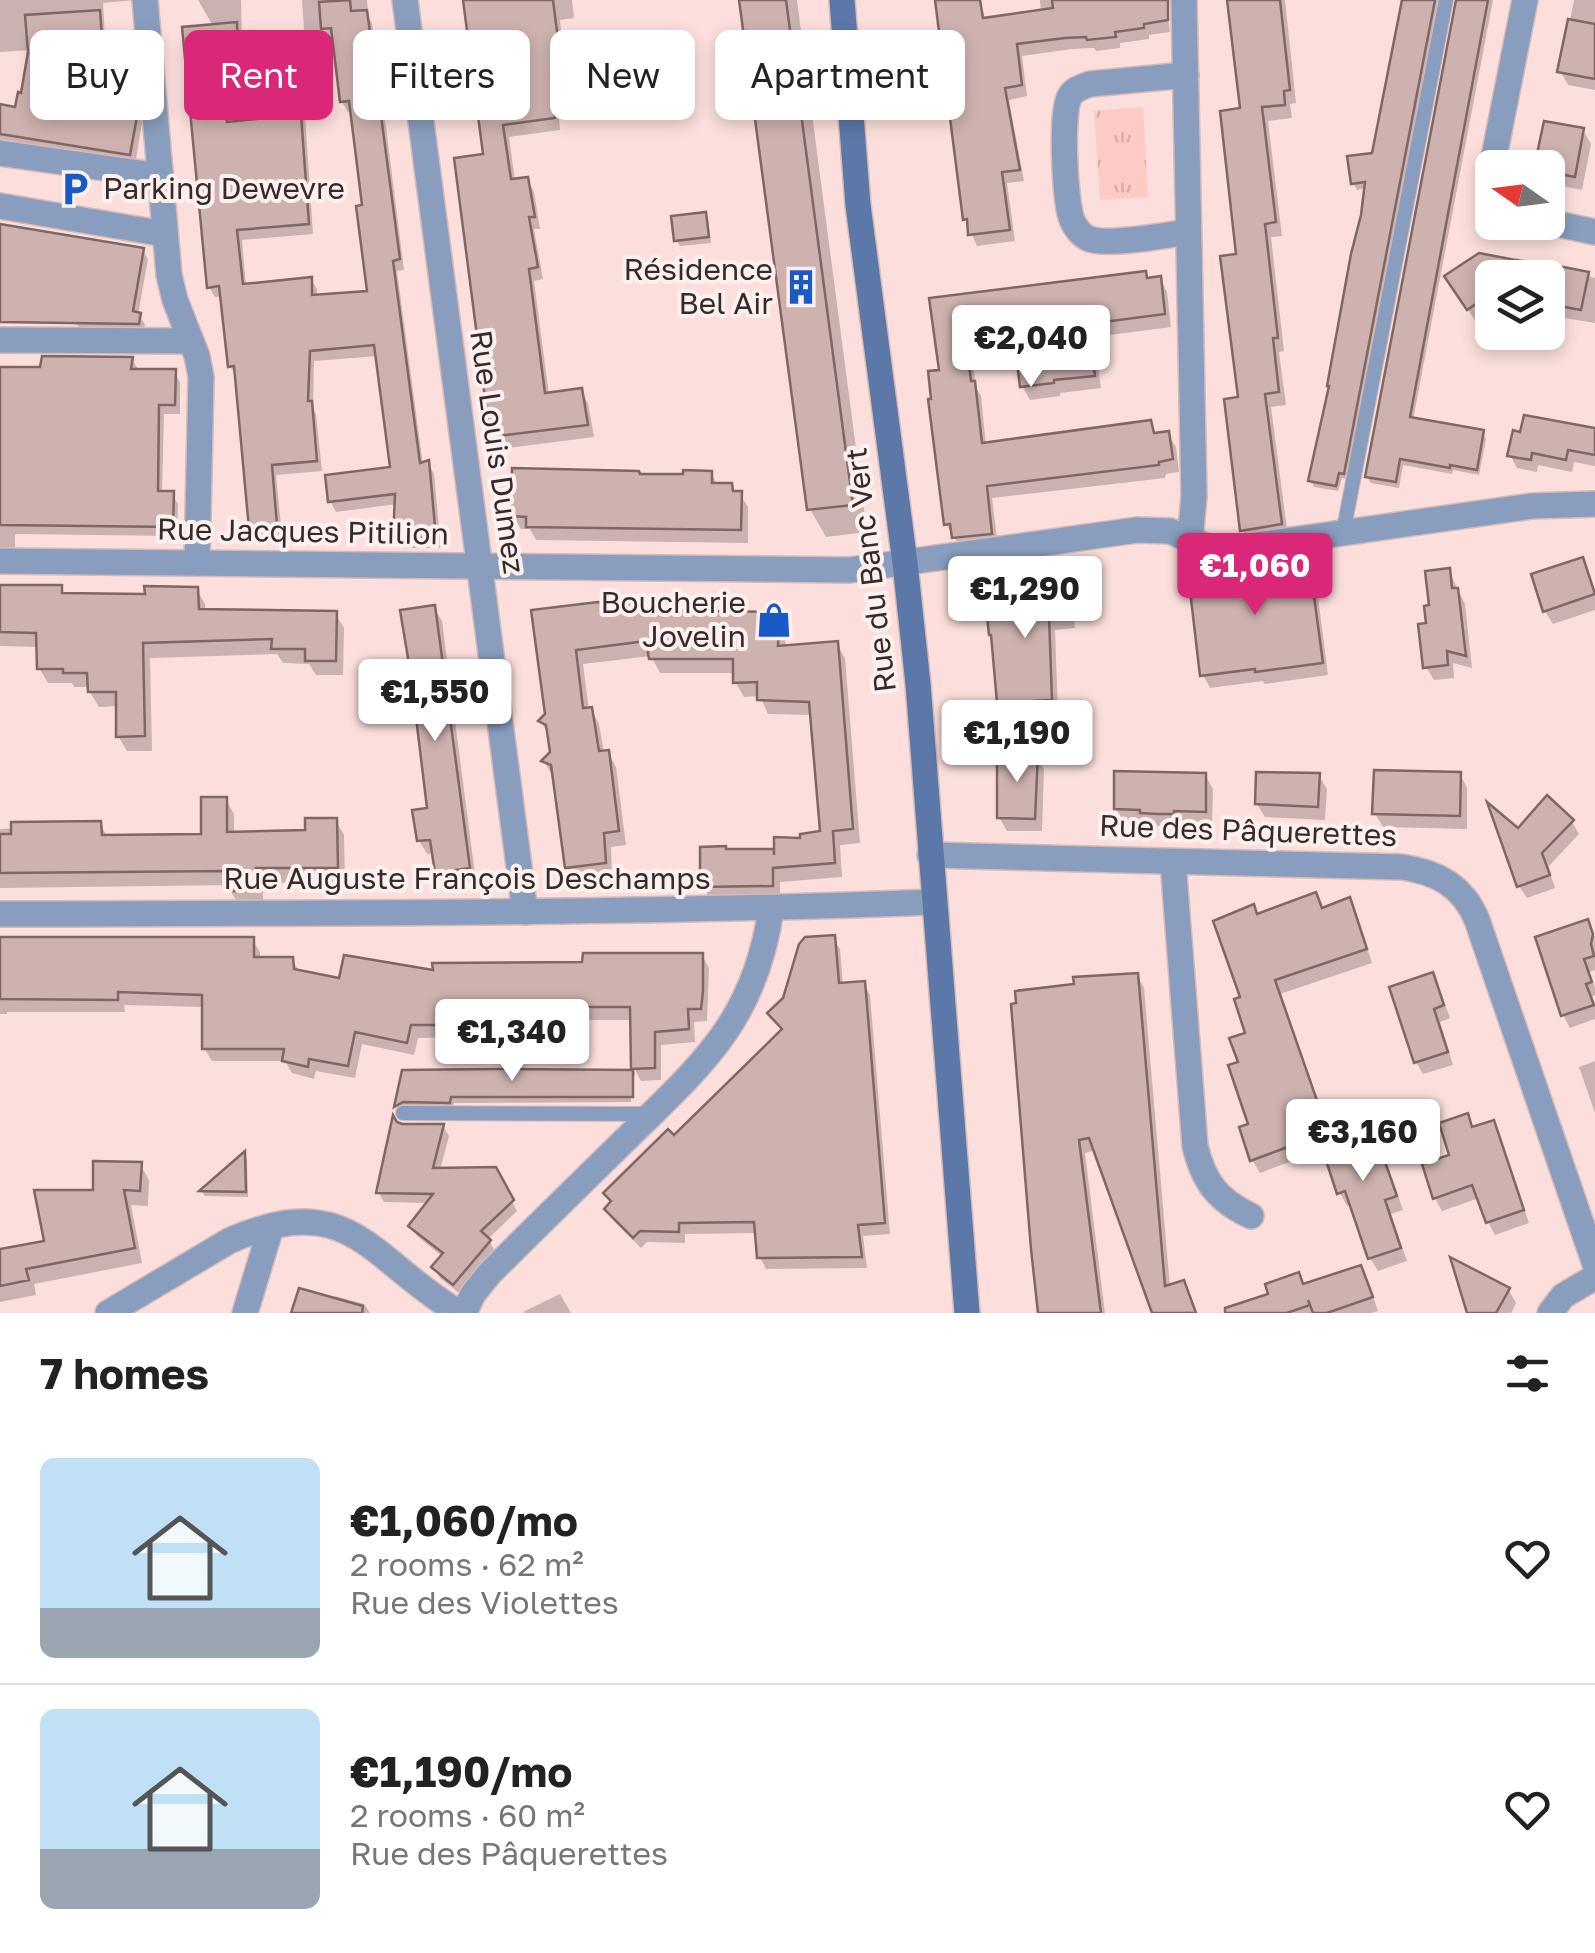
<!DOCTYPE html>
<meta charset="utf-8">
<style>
body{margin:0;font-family:"Golos Text",sans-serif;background:#f2f2f2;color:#222;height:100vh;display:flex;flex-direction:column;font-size:38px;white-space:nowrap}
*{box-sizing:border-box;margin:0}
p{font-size:32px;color:#767676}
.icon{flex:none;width:55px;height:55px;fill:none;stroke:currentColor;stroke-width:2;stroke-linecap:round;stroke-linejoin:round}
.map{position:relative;height:1313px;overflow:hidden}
.drawer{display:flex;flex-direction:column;background:#fff;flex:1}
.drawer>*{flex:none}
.banner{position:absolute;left:30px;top:30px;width:1000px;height:90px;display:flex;gap:20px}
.needle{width:65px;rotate:284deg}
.controls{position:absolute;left:1475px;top:150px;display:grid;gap:20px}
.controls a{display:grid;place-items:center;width:90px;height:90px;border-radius:15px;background:#fff;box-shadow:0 5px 15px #0003;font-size:50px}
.price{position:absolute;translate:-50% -85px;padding:0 22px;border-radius:10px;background:#fff;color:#222;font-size:32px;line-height:65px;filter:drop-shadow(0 2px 5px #0008)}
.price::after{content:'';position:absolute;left:50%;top:60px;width:30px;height:22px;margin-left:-15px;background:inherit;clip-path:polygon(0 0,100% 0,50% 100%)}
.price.current{background:#db2777;color:#fff}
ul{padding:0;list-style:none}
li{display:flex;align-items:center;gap:30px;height:250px;padding:0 40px}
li+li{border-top:2px solid #e0e0e0}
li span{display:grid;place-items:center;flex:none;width:280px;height:200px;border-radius:15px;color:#555}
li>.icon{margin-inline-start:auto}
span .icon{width:120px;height:120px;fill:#fffc;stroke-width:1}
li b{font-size:42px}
h2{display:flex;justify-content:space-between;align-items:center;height:120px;padding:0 40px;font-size:42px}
.tag{padding:0 35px;border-radius:15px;background:#fff;box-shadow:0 5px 15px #0003;font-size:35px;line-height:90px}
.tag.current{background:#db2777;color:#fff}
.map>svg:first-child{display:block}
</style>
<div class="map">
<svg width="1595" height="1313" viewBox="0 0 1595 1313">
<defs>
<pattern id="grass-tufts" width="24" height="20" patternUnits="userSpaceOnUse" patternTransform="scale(2.5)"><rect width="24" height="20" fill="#fdcac5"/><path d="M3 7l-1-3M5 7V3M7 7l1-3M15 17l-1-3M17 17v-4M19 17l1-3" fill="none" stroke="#d9aea9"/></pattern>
</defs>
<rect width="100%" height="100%" fill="#fcdfdc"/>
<path fill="url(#grass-tufts)" d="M1143,107L1148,197L1100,200L1094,111Z"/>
<g fill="#0003">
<path d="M0,0H135L103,3L107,68L132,71L139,82L142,123L135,165L0,142V106L17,109L23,96L31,50L0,52Z"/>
<path d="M198,0H241L243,79L241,76L227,77L231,124L279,119L298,90L304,100L313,234L242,240L246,286L311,279L317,289V297L370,293L365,208L353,111L348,112L342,102L334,38L310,40L304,29L302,0H367L368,16L372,23L378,64L404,270L397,271L423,465L428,463L434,474L441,548H402L396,537L397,504L336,512L330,501L393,469L378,356L314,361L313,409L316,414L322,471L276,475L282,536L257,538L251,528L236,376L230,366L223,296L215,297L209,287L213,26Z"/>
<path d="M466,0H572L574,18L560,20L566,75L560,76L561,86L556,87L560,130L509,137L515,181L527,179L534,192L540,229H534L543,279L534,281L549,395L581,391L588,403L594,437L500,449L493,437L486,156Z"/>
<path d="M742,0H797L867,532L826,537L810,509L753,85L747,74V39Z"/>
<path d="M938,0L979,2L986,20L1041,12L1040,0H1162L1167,9L1170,32L1149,35V39L1120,43V48L1096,51L1094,48L1072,49L1022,56L1027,96L1009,100L1024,181L1007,183L1015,241L977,246L965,219Z"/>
<path d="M1230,0H1285L1296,103L1290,104L1292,118L1268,121L1282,236L1271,237L1284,351L1279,352L1286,405L1271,407L1288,537L1250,544L1243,530L1239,256L1243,110Z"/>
<path d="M1404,0H1442L1438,5L1346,479L1342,478L1338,491L1314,487L1311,480L1331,389L1367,188L1357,190L1353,183L1374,155Z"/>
<path d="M1458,0H1493L1413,420L1483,433L1486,439L1479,475L1453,470L1452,474L1403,465L1399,488L1371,483L1367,477Z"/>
<path d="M1574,0H1595V90L1568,85L1560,71Z"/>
<path d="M1583,130L1591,144L1582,190L1548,183V168Z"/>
<path d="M705,214L708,220L711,243L680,246L676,240Z"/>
<path d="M0,226L143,250L148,259L138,315L145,324L143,333H83L78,325L0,306Z"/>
<path d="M1515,258L1555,265L1557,268L1595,278V323L1558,317V320L1548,318V278H1492V311L1476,322L1455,290L1514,262Z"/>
<path d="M1145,274L1148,280L1160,279L1167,292L1171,327L1094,337L1101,388L1060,393V396L1030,400L1022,386L1016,335L970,341L976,388L981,396L986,445L1150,423L1157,435L1168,434L1176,447L1179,472L1166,474L1165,478L992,498L998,546L962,550L946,524L941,372L932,300Z"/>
<path d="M132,359L139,371L174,372L180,382V414H164L162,494H172L178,504L177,536L15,534V547H0V369L42,370Z"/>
<path d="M1595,430V466L1574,462L1572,472L1538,465L1537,472L1517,468L1510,455Z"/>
<path d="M711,473L718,486H731L735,494H740L748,507V543L536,540L530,529H521L513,516L639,476Z"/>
<path d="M1582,560L1595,590V610L1553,624L1545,611Z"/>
<path d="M1280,561L1290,578L1309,569L1316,581L1328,675L1265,684L1263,681L1210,688L1203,675Z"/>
<path d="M1449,571L1465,604L1472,668L1453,663L1454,678L1434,680L1426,667L1429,625Z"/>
<path d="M1063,583L1071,596L1075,628L1055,630L1058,713L1007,716L999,702L1014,605Z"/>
<path d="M0,587L60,588L64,595L147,596L197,590L205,604V611L335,613L344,628L343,675H316L309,664L283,663L277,654L150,658L152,751H127L118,736L119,706L99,707L90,692V687H74L72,683H48L39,668V647L0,646Z"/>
<path d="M634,605L638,612L777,614L786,629L785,648L836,643L845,658L860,843L840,845L842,877L780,882V900H711L702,886L726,852H772L823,834L813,715L768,714L760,696L744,697L736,683L735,673H660L651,656L583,664L589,710L591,709L599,724L604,753L608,752L616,767L626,845L611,847L612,877L576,881L567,867L555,776L552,775L544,761L552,753L549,735L541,722L547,715L533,612Z"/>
<path d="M434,608L442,621L476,882L445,886L437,872L434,853L427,854L419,840L430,810Z"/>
<path d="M1036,756L1044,769L1042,831H1007L999,817Z"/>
<path d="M1460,774L1467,788V829L1383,827L1375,814Z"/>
<path d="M1205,775L1213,789L1212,825L1151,826L1149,823L1124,822L1116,809Z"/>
<path d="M1319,776L1327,789L1325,820L1265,817L1257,804Z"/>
<path d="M226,800L234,814V834L307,833L336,821L344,835L345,882L263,883V905H239L230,890V885L0,888V829L100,824L108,838L204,837Z"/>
<path d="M1572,822L1579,834L1548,867L1555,888L1527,898L1519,886L1518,831Z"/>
<path d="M1315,895L1324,910L1349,900L1356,913L1372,963L1280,994L1330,1135L1369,1122L1377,1135L1403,1210L1391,1214L1407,1261L1378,1271L1370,1258L1352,1205L1347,1206L1340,1193L1325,1149L1260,1173L1252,1160V1125L1242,1064L1248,1035L1243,998L1253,907L1258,916Z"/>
<path d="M1587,922L1595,937V970L1589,972L1595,988V995L1592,997L1595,1006V1019L1570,1028L1563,1015L1538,938Z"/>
<path d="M833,938L840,949L843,986L864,984L870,995L890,1234L863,1236L867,1268L766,1269L760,1257L757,1233L685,1234V1243L647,1242L641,1248L614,1221L607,1210L612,1204L606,1194L674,1138L783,1031L770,1013L785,999Z"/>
<path d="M252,939L260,952V960L292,959L300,973L341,981L435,973L585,965L702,955L709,968L707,1021L694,1022L695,1042L661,1045V1080L641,1081L634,1068L633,1020H589V1033H543L534,1018L465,1019V1037L418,1038L414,1055L362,1044L355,1078L316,1071L314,1079L292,1073L285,1061H212L204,1048V1007L124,1005L125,1012H7V1014H0V940Z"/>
<path d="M1137,975L1144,988L1170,1287L1183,1283L1197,1313H1155L1096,1150L1085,1153L1105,1313H1041L1033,1249Z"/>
<path d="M1432,975L1439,988L1450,1018L1440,1022L1453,1065L1423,1074L1416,1062Z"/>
<path d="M1595,1061V1113L1579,1067Z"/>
<path d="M404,1072H635V1075H630L631,1102L454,1103L452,1108L400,1112L397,1107Z"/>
<path d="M1467,1116L1474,1129L1492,1123L1500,1136L1529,1223L1495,1235L1488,1222L1479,1198L1442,1211L1435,1198Z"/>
<path d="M402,1126H443L449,1136L440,1170H495L517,1211L488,1239L495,1251L459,1293L440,1278L434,1268L443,1257L417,1236L411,1227L429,1203L384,1202L379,1193Z"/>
<path d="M245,1155L247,1159L248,1197L205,1196L202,1192Z"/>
<path d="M140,1164L149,1180L148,1206L131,1205L142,1263L34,1284L36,1295L0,1302V1251L47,1243L96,1192Z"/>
<path d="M1360,1268L1368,1281L1378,1311L1372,1313H1250L1304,1286Z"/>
<path d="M1508,1289L1516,1303L1511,1313H1494Z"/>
<path d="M560,1294L571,1313H524L523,1312Z"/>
<path d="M335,1296L364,1304L370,1313H294L333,1300Z"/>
</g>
<g fill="#cdb2af" stroke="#806764" stroke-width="2.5">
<path d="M350,0L351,11L367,10L400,259L393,261L420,463L429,460L436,538H393L395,494L328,502L325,475L390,467L374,345L310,351L308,401H312L317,461L272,465L277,525L249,529L234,366L228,367L219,286L207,288L182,27L237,22L238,66L222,67L227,122L276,117L273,90L299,87L309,224L237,230L243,284L312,277V295L367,291L356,206L362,205L349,101L340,102L331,28L321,29L319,2Z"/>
<path d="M463,0H553L561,63L554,64L556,74L551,75L555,118L503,125L511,179L528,177L535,217H529L538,267L529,269L545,393L582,388L588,425L490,437L454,158L483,154Z"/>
<path d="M739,0H786L853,505L807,510L749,74L744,75L739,38L744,37Z"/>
<path d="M935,0H980L983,18L1053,8L1052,0H1168V20L1144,24V28L1115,32L1116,37L1087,40L1086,37L1065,38L1017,44L1022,85L1005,88L1020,170L1002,172L1010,230L968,235L967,219L963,220Z"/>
<path d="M1227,0H1280L1290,90L1284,91L1285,105L1262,107L1276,222L1265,224L1278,338H1273L1279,392L1265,394L1282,524L1240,531L1224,399L1238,397L1220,256L1236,254L1220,111L1240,108Z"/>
<path d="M1402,0H1435L1344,474L1339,473L1336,486L1308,481L1329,386H1327L1351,254L1361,215L1365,182L1351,184L1347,156L1372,153Z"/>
<path d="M1456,0H1488L1410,417L1484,430L1477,470L1450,465V468L1400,459L1396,482L1365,477Z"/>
<path d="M100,10L103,53L101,64L134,69L138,111L130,155L0,134V104L15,107L18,92L21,93L28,52L25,15Z"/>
<path d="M1568,19L1595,24V79L1557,72Z"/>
<path d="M1544,121L1584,128L1575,177L1548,172V168H1534Z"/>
<path d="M706,212L709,237L674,241L671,216Z"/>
<path d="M0,224L144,248L133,311L141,313L139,324L0,322Z"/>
<path d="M1479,253L1547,266L1546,278H1492V293L1467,310L1444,276Z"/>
<path d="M1548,264L1589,272L1581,310L1548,304Z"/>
<path d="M1146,271L1147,278L1161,276L1165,314L1088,324L1095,376L1054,380V383L1020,387L1012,322L964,328L971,381H975L982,443L1151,420L1154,433L1169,431L1173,459L1159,462V465L987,486L992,534L952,538L950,524L944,525L928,399H931L928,371L939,370L929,298Z"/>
<path d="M42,356L133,357L131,369H176L175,405H159L158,491H174L173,527L0,525V367H40Z"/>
<path d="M1524,415L1595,428V455L1568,450L1566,460L1532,453L1531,460L1507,456L1513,430L1520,432Z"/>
<path d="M512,468L639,471L640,474H683V470L712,471V483H732L733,491H742L741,530L526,527V517L511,516Z"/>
<path d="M1583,557L1595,594L1543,612L1531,574Z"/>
<path d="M1281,558L1283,571H1287L1288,576L1289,570L1310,566L1323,663L1255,672V669L1200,676L1188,573L1243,566L1244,563Z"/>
<path d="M1450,568L1452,588H1458L1466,656L1447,651L1448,665L1423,668L1418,624L1426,623L1424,606L1429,605L1425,571Z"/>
<path d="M1064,580L1069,615L1049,617L1052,700L997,703L991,635H989L986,606L1011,603L1010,587Z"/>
<path d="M0,585H62V593L145,594L144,586L198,587L199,609L337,611L336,661H305V649H271L272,639L143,643L145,736L116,737V692H88L87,673H63V669H37L36,633L0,632Z"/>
<path d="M598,602L635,603V610L779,612L778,646L838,641L853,829L833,831L835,863L773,868V886L700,887V847L726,846V849H774V855V837L800,838V834L820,831L809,702L757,700V682L733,683V659H649L646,641L576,650L583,708L592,707L599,751L609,750L619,831L604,833L606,863L565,868L551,765L541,761L550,752L546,725L538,721L545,714L531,610Z"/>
<path d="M435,605L470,868L435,873L430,840L417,841L412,810L427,808L411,676L400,610Z"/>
<path d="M997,752L1038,753L1035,819L997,818Z"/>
<path d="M1374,770L1461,772L1460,816L1372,814Z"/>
<path d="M1114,771L1206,773V812L1174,811V814H1157L1140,813V810L1114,809Z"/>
<path d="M1256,772L1320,773L1318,807L1255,804Z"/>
<path d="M1547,795L1574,820L1542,853L1550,875L1517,887L1487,802L1518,828Z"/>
<path d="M201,797H227V832L305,830V818H337L338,868H256V891H228L227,871L0,873V834H11V822L101,821L102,835L201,834Z"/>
<path d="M1316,892L1322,908L1350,897L1367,949L1275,980L1328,1132L1250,1161L1239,1127L1248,1124L1228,1065L1238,1062L1229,1038L1245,1033L1234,999L1240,997L1213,921L1254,904L1257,914Z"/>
<path d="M1588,919L1593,934L1591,944L1594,956L1584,959L1592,982L1586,984L1594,1005L1561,1016L1535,937Z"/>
<path d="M835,935L839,983L865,981L885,1223L858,1225L862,1257L757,1258L754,1222L679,1223V1232L640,1231L633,1238L604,1209L611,1201L603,1193L668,1129L674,1135L782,1029L767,1013L783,998L799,944L805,937Z"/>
<path d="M0,937H254V957H293L294,969L339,978L344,955L433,970L432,963L582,962L583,953H703V991L701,1009H688L689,1029L655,1032V1068L631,1069L630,1007H583V1021H533V1006L459,1007V1025H411L407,1043L355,1032L348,1066L309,1059L308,1067L282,1061L284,1049H202V995L118,992V1000L0,999Z"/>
<path d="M1433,972L1444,1005L1434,1009L1448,1052L1414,1063L1389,987Z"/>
<path d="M1138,973L1165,1286L1184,1280L1196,1313H1152L1089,1138L1079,1140L1101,1313H1038L1031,1249L1011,1004L1016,1003L1015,991L1074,984L1073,977Z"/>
<path d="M494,1069L633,1070V1097H451L450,1103L403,1102L394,1107L402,1070Z"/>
<path d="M1468,1113L1472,1127L1494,1120L1524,1210L1486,1223L1472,1185L1433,1199L1422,1164L1449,1155L1439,1123Z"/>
<path d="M393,1115L397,1122L402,1124H444L433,1168L496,1167L514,1200L481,1231L491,1240L453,1285L431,1267L443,1253L408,1226L433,1194L376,1193Z"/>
<path d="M1370,1119L1397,1196L1385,1200L1401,1248L1368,1259L1345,1191L1337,1194L1318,1136Z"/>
<path d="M245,1151L246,1192L199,1191Z"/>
<path d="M93,1161L142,1162L140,1191L124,1190L135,1248L26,1269L29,1280L0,1286V1249L44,1241L34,1190H93Z"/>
<path d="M1450,1257L1510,1288L1496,1313H1467Z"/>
<path d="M1361,1265L1373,1297L1327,1313H1313L1308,1300L1310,1305L1287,1313H1225V1308L1268,1294L1265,1284L1299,1272L1303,1284Z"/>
<path d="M299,1288L363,1306L362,1313H291Z"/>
</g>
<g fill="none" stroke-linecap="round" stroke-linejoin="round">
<defs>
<g id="lane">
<path d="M1343,533L1446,0"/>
<path d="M403,1113L650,1114"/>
</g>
<g id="street">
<path d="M145,0L169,275L175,300L197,356L201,377L197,563"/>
<path d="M405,0L525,912"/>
<path d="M1184,0L1194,496L1190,540"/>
<path d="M1186,75L1090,84C1082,87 1074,89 1070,96C1060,111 1065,203 1072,220C1075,227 1080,234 1087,238C1105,247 1166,235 1188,232"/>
<path d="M0,153L161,176"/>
<path d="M1492,180V167L1525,0"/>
<path d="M0,206L165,234"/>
<path d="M1548,222L1595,232"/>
<path d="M0,340L190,341"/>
<path d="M0,561L850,570L1137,530L1170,531L1203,545L1222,550L1532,506L1595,504"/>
<path d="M930,855L1402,867C1437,872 1463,886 1477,920L1595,1264"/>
<path d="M1173,862L1195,1146C1204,1182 1217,1200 1251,1216"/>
<path d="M0,914C311,913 623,914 934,902"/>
<path d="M108,1313L229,1241C350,1187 369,1259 459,1313"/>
<path d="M245,1313L271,1227"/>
<path d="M464,1313L473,1294L489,1274C533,1230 577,1187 621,1144C699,1067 755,1023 771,909"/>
<path d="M1550,1313L1563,1296L1595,1277"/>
</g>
<path id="secondary" d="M842,0L858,205L905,563L918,684L967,1313"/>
</defs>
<use href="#lane" stroke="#d4bbb8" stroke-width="16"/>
<use href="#street" stroke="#d4bbb8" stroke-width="28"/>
<use href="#secondary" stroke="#d4bbb8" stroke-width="28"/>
<use href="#lane" stroke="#899dbe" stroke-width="14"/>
<use href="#street" stroke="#899dbe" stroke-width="25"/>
<use href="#secondary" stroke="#5b78a8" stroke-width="25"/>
</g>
<defs>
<symbol id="parking-bare" viewBox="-9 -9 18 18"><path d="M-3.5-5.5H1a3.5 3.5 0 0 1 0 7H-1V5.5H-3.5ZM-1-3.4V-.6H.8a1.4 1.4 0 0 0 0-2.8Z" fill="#1a5ac6" stroke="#fdf1f0" stroke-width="2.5" paint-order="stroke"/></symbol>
<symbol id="building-bare" viewBox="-9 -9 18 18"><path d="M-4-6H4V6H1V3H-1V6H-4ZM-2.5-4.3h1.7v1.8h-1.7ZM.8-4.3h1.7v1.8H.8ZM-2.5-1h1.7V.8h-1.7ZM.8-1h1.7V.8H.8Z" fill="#1a5ac6" stroke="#fdf1f0" stroke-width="2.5" paint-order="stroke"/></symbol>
<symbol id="shop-bare" viewBox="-9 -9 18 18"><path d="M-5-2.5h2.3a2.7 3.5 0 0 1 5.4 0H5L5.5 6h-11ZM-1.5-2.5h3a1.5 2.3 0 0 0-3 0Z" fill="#1a5ac6" stroke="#fdf1f0" stroke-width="2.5" paint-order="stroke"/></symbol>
</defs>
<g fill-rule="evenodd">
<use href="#parking-bare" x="50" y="164" width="50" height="50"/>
<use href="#building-bare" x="776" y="262" width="50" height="50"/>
<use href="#shop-bare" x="749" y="595" width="50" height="50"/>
</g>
<g text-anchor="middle" stroke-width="8" stroke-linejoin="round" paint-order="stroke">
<g font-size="30" fill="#362b2a" stroke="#fdf1f0" text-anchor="end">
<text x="103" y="199" text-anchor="start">Parking Dewevre</text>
<text x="773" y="280">Résidence<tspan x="773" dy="34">Bel Air</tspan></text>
<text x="746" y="613">Boucherie<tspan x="746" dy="34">Jovelin</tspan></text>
</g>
<g font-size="30" fill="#362b2a" stroke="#fdf1f0">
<text transform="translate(497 452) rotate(82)" y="10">Rue Louis Dumez</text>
<text transform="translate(303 532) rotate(1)" y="10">Rue Jacques Pitilion</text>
<text transform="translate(871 570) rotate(-97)" y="10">Rue du Banc Vert</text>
<text transform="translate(1248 831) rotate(2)" y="10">Rue des Pâquerettes</text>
<text x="467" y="889">Rue Auguste François Deschamps</text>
</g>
</g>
</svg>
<div class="controls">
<a><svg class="needle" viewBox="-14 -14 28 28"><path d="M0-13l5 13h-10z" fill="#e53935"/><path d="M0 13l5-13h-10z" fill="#767676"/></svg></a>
<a><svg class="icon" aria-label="layers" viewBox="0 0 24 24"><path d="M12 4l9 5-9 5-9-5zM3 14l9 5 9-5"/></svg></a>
</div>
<b class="price" style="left:1031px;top:390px">€2,040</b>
<b class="price current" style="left:1255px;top:618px">€1,060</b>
<b class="price" style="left:1025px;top:641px">€1,290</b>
<b class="price" style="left:435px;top:744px">€1,550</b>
<b class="price" style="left:1017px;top:785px">€1,190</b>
<b class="price" style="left:512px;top:1084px">€1,340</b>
<b class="price" style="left:1363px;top:1184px">€3,160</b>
<div class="banner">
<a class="tag">Buy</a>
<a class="tag current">Rent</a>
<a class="tag">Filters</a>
<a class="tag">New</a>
<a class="tag">Apartment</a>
</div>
</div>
<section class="drawer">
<h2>7 homes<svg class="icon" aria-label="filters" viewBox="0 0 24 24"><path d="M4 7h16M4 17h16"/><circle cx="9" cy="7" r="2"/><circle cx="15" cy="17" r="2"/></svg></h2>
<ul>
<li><span style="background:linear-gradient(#bfe0f5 75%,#9aa5b1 0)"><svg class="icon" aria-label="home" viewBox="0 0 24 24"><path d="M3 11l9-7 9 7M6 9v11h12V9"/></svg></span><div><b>€1,060/mo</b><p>2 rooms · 62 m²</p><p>Rue des Violettes</p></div><svg class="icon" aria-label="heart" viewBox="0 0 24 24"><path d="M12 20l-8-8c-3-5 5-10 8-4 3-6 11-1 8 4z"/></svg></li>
<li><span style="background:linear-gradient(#bfe0f5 70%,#9aa5b1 0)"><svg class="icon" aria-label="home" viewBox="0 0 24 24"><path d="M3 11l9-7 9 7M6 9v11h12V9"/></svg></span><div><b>€1,190/mo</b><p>2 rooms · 60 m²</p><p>Rue des Pâquerettes</p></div><svg class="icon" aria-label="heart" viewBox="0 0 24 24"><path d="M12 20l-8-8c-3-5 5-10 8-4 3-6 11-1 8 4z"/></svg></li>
</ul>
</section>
